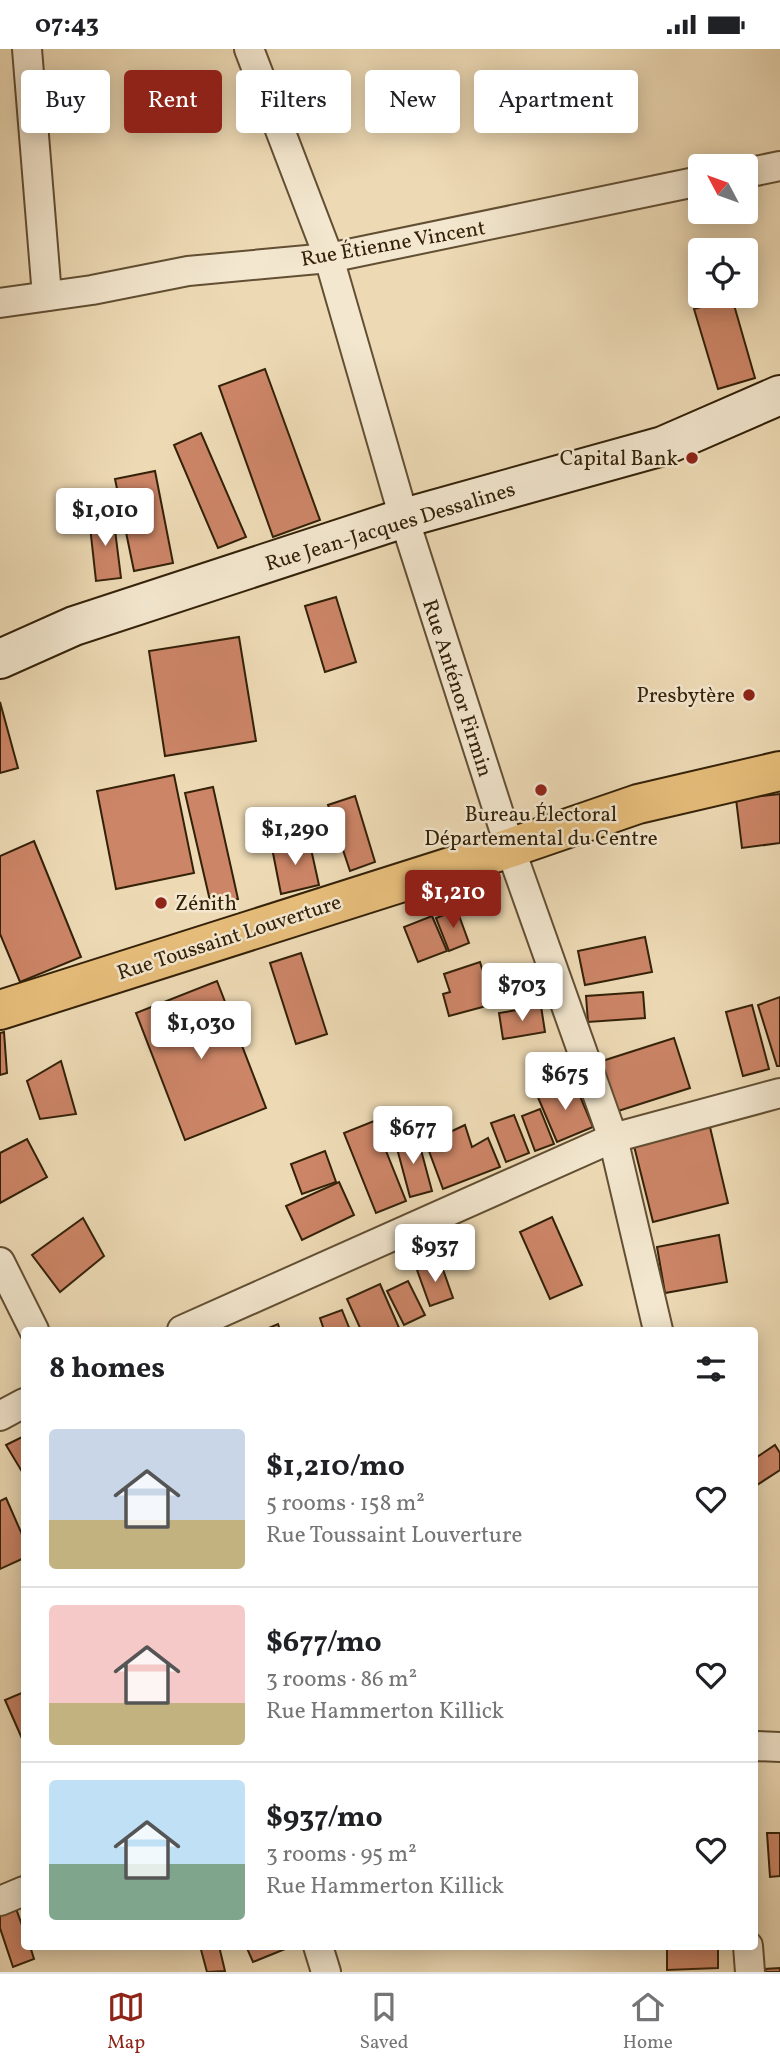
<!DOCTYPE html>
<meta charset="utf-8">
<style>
body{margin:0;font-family:Vollkorn,serif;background:#f6f6f6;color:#202124;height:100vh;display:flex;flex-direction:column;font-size:26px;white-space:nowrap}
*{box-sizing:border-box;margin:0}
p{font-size:23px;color:#757577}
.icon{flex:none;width:38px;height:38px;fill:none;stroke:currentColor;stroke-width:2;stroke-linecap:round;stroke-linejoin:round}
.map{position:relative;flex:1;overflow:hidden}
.panel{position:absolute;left:21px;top:1278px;width:737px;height:623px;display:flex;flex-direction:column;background:#fff;border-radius:7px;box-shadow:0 4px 18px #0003}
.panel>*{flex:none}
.banner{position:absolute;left:21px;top:21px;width:738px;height:63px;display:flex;gap:14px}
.needle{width:46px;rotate:311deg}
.tools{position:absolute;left:688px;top:105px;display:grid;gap:14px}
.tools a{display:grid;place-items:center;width:70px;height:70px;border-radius:7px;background:#fff;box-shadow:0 4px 18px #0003;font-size:35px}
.price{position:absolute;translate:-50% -60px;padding:0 16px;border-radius:7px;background:#fff;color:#222;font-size:23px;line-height:46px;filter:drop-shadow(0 2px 4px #0008)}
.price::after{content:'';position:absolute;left:50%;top:42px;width:21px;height:16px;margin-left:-10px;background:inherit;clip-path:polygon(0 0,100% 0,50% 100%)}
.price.active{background:#8f2418;color:#fff}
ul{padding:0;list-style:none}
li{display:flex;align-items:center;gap:21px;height:175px;padding:0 28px}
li+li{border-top:2px solid #e0e0e0}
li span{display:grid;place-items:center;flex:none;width:196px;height:140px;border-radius:7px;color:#555}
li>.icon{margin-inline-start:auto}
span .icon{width:84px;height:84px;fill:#fffc;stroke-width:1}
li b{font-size:30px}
h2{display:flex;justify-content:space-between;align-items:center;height:84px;padding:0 28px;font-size:30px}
.pill{padding:0 24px;border-radius:7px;background:#fff;box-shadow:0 4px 18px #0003;font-size:24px;line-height:63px}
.pill.active{background:#8f2418;color:#fff}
.status{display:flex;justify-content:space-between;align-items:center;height:49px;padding:0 35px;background:#fff;direction:ltr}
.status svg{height:19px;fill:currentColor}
.tab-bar{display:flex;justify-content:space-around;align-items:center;height:98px;border-top:2px solid #e0e0e0;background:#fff;font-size:19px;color:#757577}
.tab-bar a{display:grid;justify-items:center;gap:4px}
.tab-bar .active{color:#8f2418}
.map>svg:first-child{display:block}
</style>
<div class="status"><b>07:43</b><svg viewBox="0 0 49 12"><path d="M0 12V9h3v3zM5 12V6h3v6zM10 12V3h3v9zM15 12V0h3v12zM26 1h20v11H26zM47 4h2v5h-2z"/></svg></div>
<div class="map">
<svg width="780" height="1923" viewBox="0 0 780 1923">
<rect width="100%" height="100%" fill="#eddab5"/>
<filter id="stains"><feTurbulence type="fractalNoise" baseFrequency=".00286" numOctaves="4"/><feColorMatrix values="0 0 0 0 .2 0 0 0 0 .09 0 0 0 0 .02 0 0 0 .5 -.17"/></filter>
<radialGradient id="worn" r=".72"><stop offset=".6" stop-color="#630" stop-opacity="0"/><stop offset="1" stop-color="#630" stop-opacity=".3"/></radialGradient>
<g fill="#cc8567" stroke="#332108" stroke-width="2">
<path d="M732,249L755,329L718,340L694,260Z"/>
<path d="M265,320L320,471L273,488L219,337Z"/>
<path d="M201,384L246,488L218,499L174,396Z"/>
<path d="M155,422L173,514L134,522L115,430Z"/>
<path d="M113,465L121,529L96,532L89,468Z"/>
<path d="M336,548L356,613L325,623L305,557Z"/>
<path d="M239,588L256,692L165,707L149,602Z"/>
<path d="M0,653L18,719L0,724Z"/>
<path d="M174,726L194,824L116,840L97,742Z"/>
<path d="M213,738L238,850L211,856L185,744Z"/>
<path d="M780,745V794L742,799L736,750Z"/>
<path d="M355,747L375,813L350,822L328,756Z"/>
<path d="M309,791L319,836L281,845L272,799Z"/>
<path d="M34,792L81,908L20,933L0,885V807Z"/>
<path d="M457,861L469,894L449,902L436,869Z"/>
<path d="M432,867L447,902L418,913L404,878Z"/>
<path d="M645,888L652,923L585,936L578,902Z"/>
<path d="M301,904L327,985L296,995L270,914Z"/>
<path d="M480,913L486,933L499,929L505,952L449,967L443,945L450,943L444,925Z"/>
<path d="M217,932L266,1059L185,1091L136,964Z"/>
<path d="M643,943L645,969L588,973L586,947Z"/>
<path d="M780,948V1017H777L758,956Z"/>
<path d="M752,956L769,1020L743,1027L726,963Z"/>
<path d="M541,957L545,983L503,990L499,964Z"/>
<path d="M4,983L7,1024L0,1026V984Z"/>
<path d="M674,989L690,1039L612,1064L596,1014Z"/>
<path d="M61,1012L76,1065L40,1070L27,1032Z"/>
<path d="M574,1033L593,1078L557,1093L537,1046Z"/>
<path d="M540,1060L554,1095L535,1102L522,1067Z"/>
<path d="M514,1066L529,1104L506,1113L491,1074Z"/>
<path d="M374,1072L406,1152L376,1164L344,1084Z"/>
<path d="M709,1074L728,1154L653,1173L633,1093Z"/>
<path d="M465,1076L472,1098L488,1089L500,1118L443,1140L426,1094Z"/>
<path d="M417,1086L432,1142L410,1148L395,1092Z"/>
<path d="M27,1090L47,1128L0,1154V1104Z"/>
<path d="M325,1102L336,1133L302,1145L291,1115Z"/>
<path d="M339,1133L354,1166L302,1191L286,1157Z"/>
<path d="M552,1168L582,1236L550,1250L520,1183Z"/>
<path d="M83,1169L104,1207L60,1243L32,1206Z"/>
<path d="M719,1186L727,1233L665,1244L657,1198Z"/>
<path d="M440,1212L453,1249L430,1257L417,1221Z"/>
<path d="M408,1232L425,1266L404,1276L387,1242Z"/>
<path d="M380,1235L400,1281H361L347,1250Z"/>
<path d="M342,1261L350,1281H324L320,1269Z"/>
<path d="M278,1275L280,1281H264Z"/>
<path d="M24,1387V1426L6,1396Z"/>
<path d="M775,1396L780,1404V1421L754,1438V1410Z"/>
<path d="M6,1449L24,1490V1509L0,1520V1452Z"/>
<path d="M24,1643V1694L5,1651Z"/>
<path d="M767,1784H780V1827L770,1828Z"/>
<path d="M13,1851L24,1882V1897H30L34,1910L13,1918L0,1879V1855Z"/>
<path d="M200,1897H219L225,1922L207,1923Z"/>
<path d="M246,1897H290V1898L253,1913Z"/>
<path d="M667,1897H718V1919L667,1921Z"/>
<path d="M780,1919V1923H766L765,1920Z"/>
</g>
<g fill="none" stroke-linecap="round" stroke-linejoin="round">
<defs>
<g id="minor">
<path d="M27,0L47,247"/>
<path d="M249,0L329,209L404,469L510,799L613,1089L658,1281"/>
<path d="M746,124L780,117"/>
<path d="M0,254L92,241L188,222L329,209L700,132"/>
<path d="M0,1213L34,1281"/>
<path d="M182,1281L613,1089L780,1044"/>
<path d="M0,1367L24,1354"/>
<path d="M754,1697L780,1698"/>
<path d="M0,1852L24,1842"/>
<path d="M318,1897L326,1923"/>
<path d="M748,1897L750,1923"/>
</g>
<path id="secondary" d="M0,610L74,577L404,469L663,397L780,346"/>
<path id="primary" d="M0,961L510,799L638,755L780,722"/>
</defs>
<use href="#minor" stroke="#624f33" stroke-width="32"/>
<use href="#secondary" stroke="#332108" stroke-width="42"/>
<use href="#primary" stroke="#332108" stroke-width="42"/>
<use href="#minor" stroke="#f3e7cf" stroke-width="28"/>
<use href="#secondary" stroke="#f3e7cf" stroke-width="38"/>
<use href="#primary" stroke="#e6bd7a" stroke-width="38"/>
</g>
<g fill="#8f2418" stroke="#f3e7cf" stroke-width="2.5">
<circle cx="692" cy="409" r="7"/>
<circle cx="749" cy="646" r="7"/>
<circle cx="541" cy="741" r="7"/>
<circle cx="161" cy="854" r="7"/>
</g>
<g text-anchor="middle" stroke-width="5" stroke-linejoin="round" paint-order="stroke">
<g font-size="21" fill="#332108" stroke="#f3e7cf">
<text transform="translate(393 194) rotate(-10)" y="7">Rue Étienne Vincent</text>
<text transform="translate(390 477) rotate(-17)" y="7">Rue Jean-Jacques Dessalines</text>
<text transform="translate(458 639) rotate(72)" y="7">Rue Anténor Firmin</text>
<text transform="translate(229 888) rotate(-18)" y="7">Rue Toussaint Louverture</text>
</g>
<g font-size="21" fill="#332108" stroke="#f3e7cf" text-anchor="end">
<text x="678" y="416">Capital Bank</text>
<text x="735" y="653">Presbytère</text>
<text x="541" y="772" text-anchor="middle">Bureau Électoral<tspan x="541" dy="24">Départemental du Centre</tspan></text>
<text x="175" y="861" text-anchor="start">Zénith</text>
</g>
</g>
<rect width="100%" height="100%" filter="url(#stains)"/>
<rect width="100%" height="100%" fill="url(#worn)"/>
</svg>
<div class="tools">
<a><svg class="needle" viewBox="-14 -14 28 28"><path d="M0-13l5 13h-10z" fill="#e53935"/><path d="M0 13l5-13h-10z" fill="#757577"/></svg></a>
<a><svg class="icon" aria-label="locate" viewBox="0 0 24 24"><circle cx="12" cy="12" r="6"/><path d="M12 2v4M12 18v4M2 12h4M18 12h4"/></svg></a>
</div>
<b class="price" style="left:105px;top:499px">$1,010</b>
<b class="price" style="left:295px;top:818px">$1,290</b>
<b class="price active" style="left:453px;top:881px">$1,210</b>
<b class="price" style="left:522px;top:974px">$703</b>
<b class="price" style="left:201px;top:1012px">$1,030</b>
<b class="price" style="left:565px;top:1063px">$675</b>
<b class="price" style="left:413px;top:1117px">$677</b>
<b class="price" style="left:435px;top:1235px">$937</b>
<div class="banner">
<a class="pill">Buy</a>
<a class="pill active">Rent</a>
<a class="pill">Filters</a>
<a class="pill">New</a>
<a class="pill">Apartment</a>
</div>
<section class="panel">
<h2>8 homes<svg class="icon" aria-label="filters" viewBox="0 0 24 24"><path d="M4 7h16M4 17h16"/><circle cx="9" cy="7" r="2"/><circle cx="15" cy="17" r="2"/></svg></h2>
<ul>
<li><span style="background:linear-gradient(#c9d6e8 65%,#c2b280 0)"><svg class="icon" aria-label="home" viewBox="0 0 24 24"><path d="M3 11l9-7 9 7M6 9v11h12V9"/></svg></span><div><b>$1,210/mo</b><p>5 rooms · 158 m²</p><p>Rue Toussaint Louverture</p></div><svg class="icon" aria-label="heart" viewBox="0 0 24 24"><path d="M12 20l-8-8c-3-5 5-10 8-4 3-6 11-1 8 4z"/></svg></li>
<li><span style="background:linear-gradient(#f6c9c9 70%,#c2b280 0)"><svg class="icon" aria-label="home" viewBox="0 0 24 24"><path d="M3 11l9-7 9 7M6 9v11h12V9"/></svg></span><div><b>$677/mo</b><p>3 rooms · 86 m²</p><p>Rue Hammerton Killick</p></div><svg class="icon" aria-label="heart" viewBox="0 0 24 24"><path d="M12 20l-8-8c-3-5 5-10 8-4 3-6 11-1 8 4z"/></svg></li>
<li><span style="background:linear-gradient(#bfe0f5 60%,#7fa58c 0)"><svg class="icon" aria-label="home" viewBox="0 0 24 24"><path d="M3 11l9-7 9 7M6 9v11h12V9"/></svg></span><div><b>$937/mo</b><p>3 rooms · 95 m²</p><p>Rue Hammerton Killick</p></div><svg class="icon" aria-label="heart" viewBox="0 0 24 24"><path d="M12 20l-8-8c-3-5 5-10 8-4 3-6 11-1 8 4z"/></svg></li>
</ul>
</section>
</div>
<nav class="tab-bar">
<a class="active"><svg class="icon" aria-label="map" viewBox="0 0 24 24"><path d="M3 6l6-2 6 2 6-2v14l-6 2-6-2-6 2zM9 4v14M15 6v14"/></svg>Map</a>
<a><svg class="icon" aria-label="saved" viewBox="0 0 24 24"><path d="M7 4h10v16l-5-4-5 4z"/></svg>Saved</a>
<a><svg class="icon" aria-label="home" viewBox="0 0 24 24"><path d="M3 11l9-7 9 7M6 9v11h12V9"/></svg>Home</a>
</nav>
